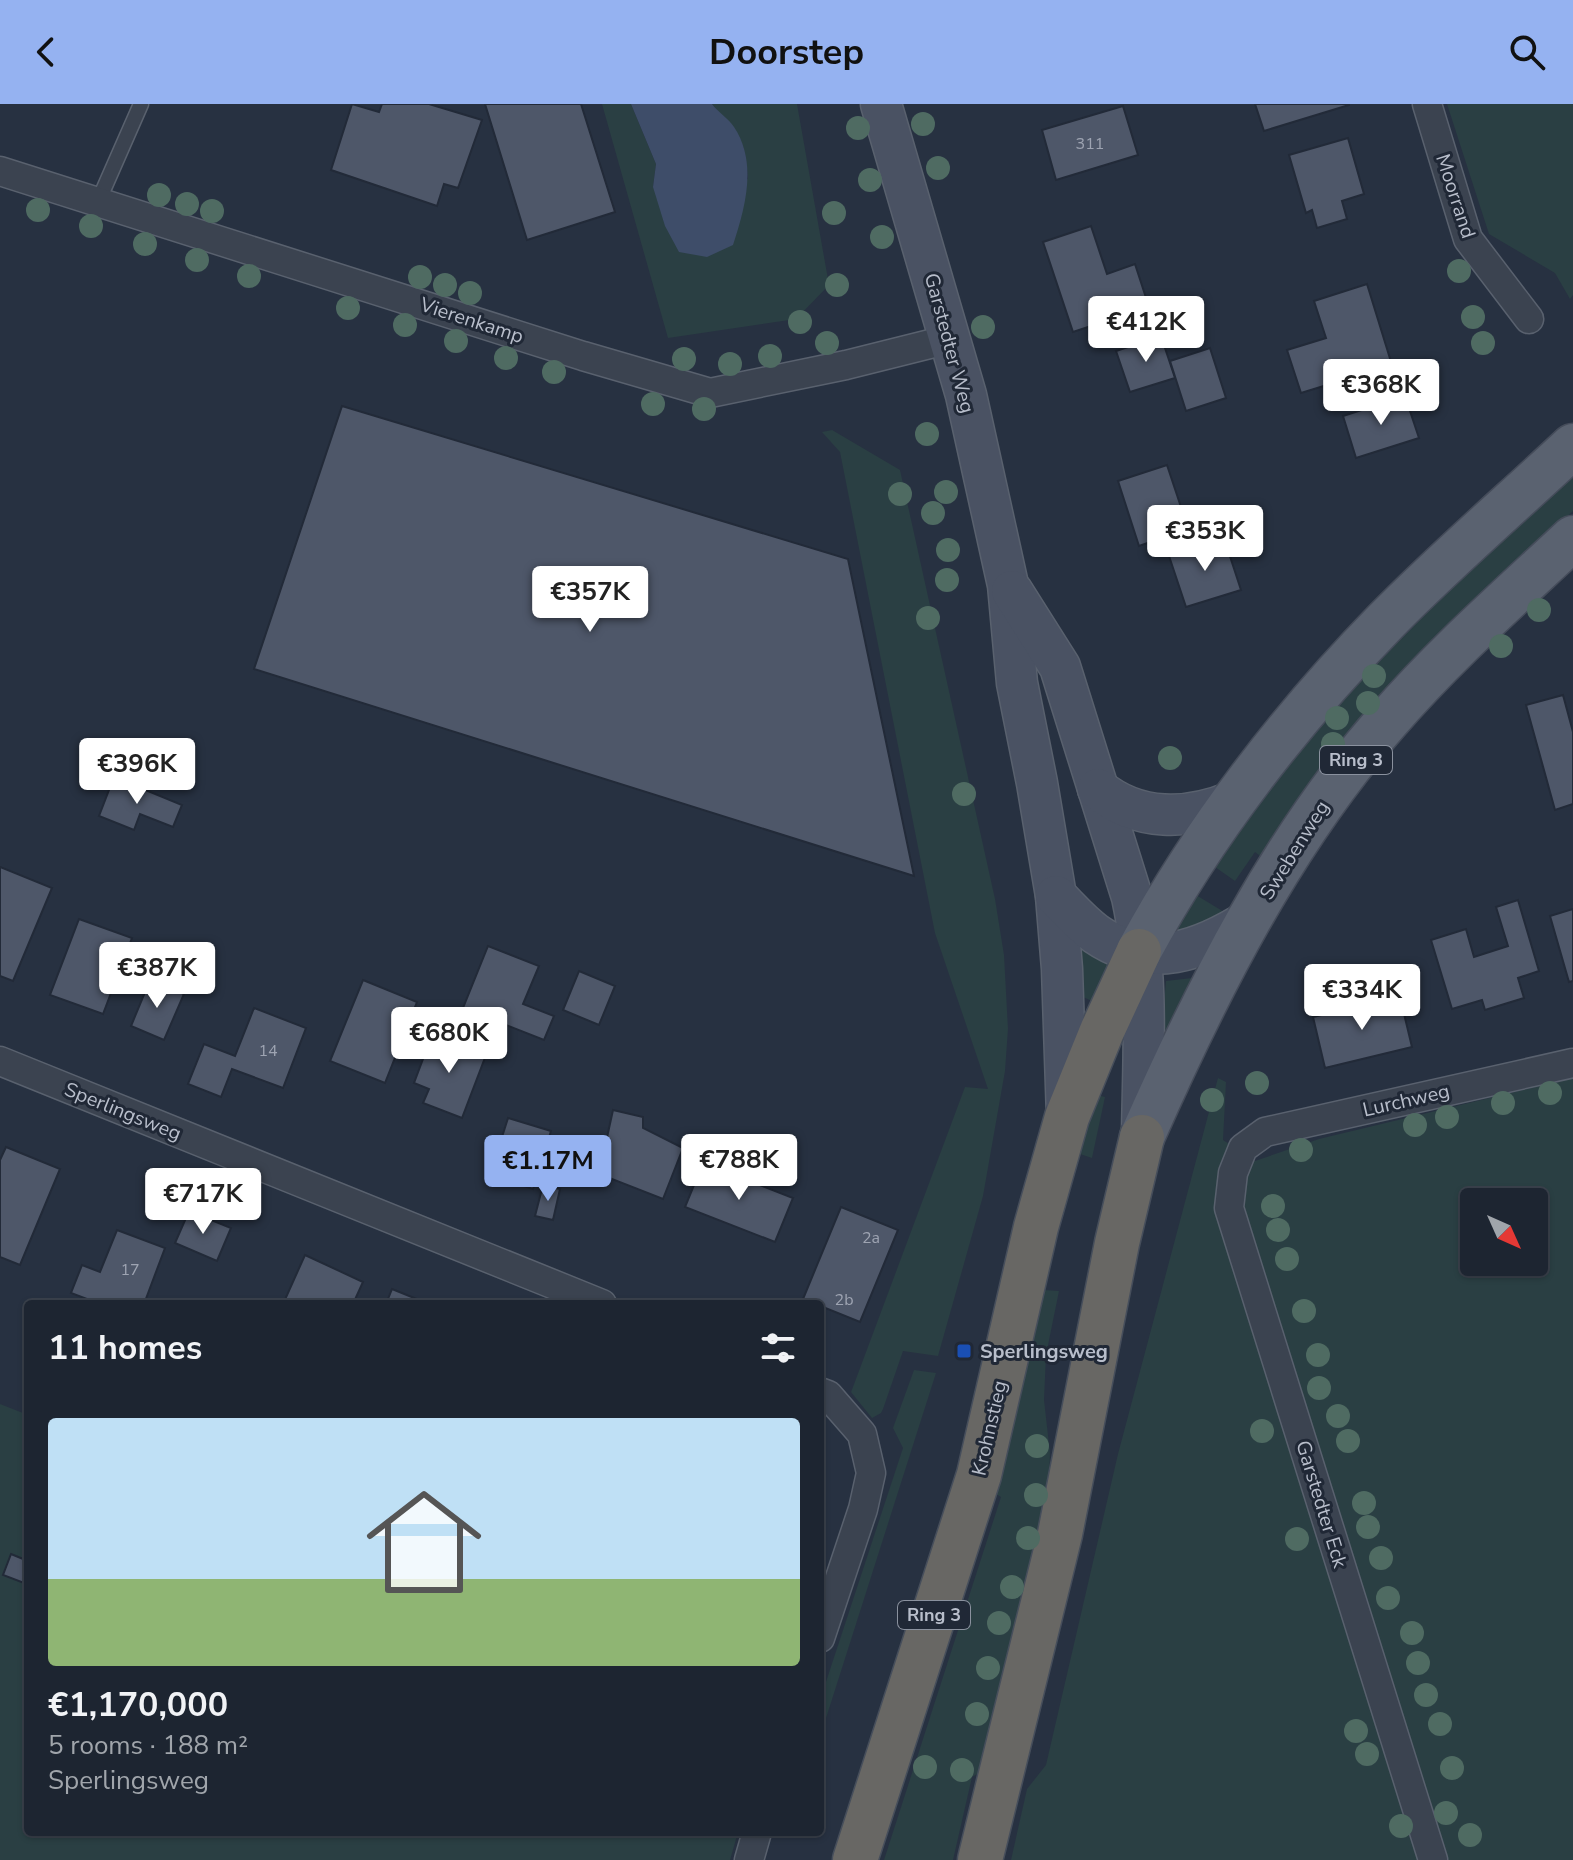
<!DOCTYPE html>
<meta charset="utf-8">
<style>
body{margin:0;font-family:"Nunito Sans",sans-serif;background:#252d39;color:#f1f3f6;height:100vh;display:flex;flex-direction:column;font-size:30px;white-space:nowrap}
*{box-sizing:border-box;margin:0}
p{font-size:26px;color:#a0a5ab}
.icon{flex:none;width:44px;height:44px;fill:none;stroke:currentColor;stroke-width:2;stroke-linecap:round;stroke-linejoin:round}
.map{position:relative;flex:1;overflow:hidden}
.sheet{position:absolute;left:24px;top:1196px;width:800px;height:536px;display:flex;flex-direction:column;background:#1d2531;border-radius:8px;box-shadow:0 2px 6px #0004,0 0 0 2px #3b424d}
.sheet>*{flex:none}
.needle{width:52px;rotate:135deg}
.controls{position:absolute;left:1460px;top:1084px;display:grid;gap:16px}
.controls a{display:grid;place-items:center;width:88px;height:88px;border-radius:8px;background:#1d2531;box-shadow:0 2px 6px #0004,0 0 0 2px #3b424d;font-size:40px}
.price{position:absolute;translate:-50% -68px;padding:0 18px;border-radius:8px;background:#fff;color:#222;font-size:26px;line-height:52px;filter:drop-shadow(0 2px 4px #0008)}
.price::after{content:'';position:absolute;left:50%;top:48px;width:24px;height:18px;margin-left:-12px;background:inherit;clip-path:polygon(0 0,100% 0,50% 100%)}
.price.active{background:#95b2f1;color:#111}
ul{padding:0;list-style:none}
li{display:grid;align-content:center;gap:16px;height:424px;padding:0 24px}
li+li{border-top:2px solid #3b424d}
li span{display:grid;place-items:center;height:248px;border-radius:8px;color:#555}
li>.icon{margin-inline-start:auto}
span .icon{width:144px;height:144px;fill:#fffc;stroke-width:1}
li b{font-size:34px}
h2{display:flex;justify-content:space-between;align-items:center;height:96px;padding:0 24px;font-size:34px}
header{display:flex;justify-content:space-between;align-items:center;height:104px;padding:0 24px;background:#95b2f1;color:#111;font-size:36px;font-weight:700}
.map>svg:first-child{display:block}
</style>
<header><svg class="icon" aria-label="back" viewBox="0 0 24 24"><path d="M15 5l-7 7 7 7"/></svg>Doorstep<svg class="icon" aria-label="search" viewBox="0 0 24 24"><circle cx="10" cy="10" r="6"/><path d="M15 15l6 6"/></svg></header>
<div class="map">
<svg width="1573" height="1756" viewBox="0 0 1573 1756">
<rect width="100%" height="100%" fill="#273141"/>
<g fill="#2a3f43" fill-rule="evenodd">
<path d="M602,0H631L656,60L653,83L748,75C745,30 738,32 712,0H797L829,181L796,215L668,234Z"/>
<path d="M1447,0H1573V191L1570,195L1555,169L1489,130Z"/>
<path d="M832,326L900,366L995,795L1004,851L1008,925L1005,967L983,1092L938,1252L903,1247L883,1305L881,1309L872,1314L851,1288L853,1283L965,983L988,985L935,829L840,348L822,328Z"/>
<path d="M1573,371V407L1443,531L1263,754L1255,748L1235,777L1215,763C1247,718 1278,672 1314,630C1393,537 1483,454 1573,371Z"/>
<path d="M1196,791L1229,811L1226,815L1172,828Z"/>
<path d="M1079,840L1104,847L1109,864L1092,897L1083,893Z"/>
<path d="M1192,874L1198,880L1160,942L1166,877Z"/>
<path d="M1218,974L1226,978L1223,1036L1255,1057L1319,1035L1573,974V1756H1011L1027,1685L1046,1661L1118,1350ZM1474,1098H1534V1158H1474Z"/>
<path d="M1097,991L1105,993L1092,1054L1077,1049Z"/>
<path d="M1043,1186L1059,1187L1046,1251L1044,1296L1050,1349L1048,1401L979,1669L972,1673L953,1756H884L1001,1393L996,1390Z"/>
<path d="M914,1266L936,1269L820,1633V1596L903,1344L893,1324Z"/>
<path d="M0,1300L28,1311V1728H738L730,1756H0Z"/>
</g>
<path fill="#3e4d69" d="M631,0H712C718,8 728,14 734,23C758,59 745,104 733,141L707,153L679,148L665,122L653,83L656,60Z"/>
<g fill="#4e5769" stroke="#222a38" stroke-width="2">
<path d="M352,0L379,8L382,0H429L482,16L458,84L444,80L437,102L331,66Z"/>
<path d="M485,0H581L615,108L527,136Z"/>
<path d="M1255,0H1349V1L1264,27Z"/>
<path d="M1123,2L1138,51L1056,76L1042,26Z"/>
<path d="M1348,34L1364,90L1342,97L1347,115L1317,124L1312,106L1306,109L1289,51Z"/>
<path d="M1091,122L1107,170L1135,160L1149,203L1073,228L1043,138Z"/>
<path d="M1367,180L1392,261L1301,289L1287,246L1326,234L1314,197Z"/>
<path d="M1161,232L1175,274L1130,288L1116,247Z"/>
<path d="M1210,244L1226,294L1186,307L1170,257Z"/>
<path d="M1405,292L1419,334L1356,354L1343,312Z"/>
<path d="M342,302L848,455L914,772L254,565Z"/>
<path d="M1167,361L1183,409L1166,414L1171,431L1139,442L1118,377Z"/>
<path d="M1224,434L1241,486L1186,503L1169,452Z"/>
<path d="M1563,591L1573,628V700L1555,706L1526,601Z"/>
<path d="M114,673L182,701L173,723L140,710L134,726L99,712Z"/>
<path d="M0,763L52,784L13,877L0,872Z"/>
<path d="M1518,796L1539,867L1518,874L1524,894L1485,906L1482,896L1452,905L1431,836L1466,825L1474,853L1508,842L1496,803Z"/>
<path d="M1573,805V877L1569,878L1550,812Z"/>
<path d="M79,815L132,834L103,910L50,891Z"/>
<path d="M488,842L539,862L523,900L554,912L544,936L463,904Z"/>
<path d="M579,867L615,882L599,921L563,906Z"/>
<path d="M150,876L184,890L164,936L131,922Z"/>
<path d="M363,876L417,898L385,979L330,957Z"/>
<path d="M1400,893L1412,943L1325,964L1313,913Z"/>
<path d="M254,904L306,924L283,984L232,965L221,993L188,980L204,940L235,952Z"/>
<path d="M432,931L486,951L462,1014L423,999L429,985L414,979Z"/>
<path d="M613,1006L643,1013V1024L683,1044L663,1095L599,1070Z"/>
<path d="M508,1014L551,1027L533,1085L490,1071Z"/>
<path d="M6,1043L60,1065L20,1161L0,1153V1056Z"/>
<path d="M703,1059L793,1094L775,1138L685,1103Z"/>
<path d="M543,1081L560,1085L553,1116L535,1112Z"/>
<path d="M841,1103L898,1126L860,1218L803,1195Z"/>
<path d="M189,1107L231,1124L217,1157L175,1139Z"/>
<path d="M117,1126L165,1144L144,1200H100L71,1189L82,1161L100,1168Z"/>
<path d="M305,1151L363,1178L353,1200H283Z"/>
<path d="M392,1185L429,1200H386Z"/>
<path d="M11,1450L28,1457V1469L24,1479L3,1471Z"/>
</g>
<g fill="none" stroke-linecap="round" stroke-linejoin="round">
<defs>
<path id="service" d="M98,98L141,0"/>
<g id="minor">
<path d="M1427,0L1468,135L1529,215"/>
<path d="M0,67L583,252L710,289L846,261L950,235"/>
<path d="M0,957L602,1200"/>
<path d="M820,1288L828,1291L862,1330L871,1369L863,1405L820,1534"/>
<path d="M749,1756L757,1728"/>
<path d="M1433,1756L1229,1104L1233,1069L1243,1044L1265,1028L1573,959"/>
</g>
<g id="secondary">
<path d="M881,0L966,291L1008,481L1017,579L1037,679L1056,792L1062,865L1067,1013"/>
<path d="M1012,487L1060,563L1132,793C1149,870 1143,954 1142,1033"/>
<path d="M1098,685C1138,718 1188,716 1234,697"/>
<path d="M1056,792C1069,805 1081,819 1096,830C1150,867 1202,846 1251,815"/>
</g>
<g id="primary">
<path d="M1139,847C1203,728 1292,613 1386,517C1446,456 1511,400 1573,342"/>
<path d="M1142,1033C1207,886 1281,738 1387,617C1444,551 1510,493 1573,434"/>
</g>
<g id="trunk">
<path d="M855,1756L979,1371L1036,1123L1067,1013L1102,927L1139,847"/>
<path d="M980,1756L1060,1430L1117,1139L1142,1033"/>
</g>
</defs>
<use href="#service" stroke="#59616e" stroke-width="17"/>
<use href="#minor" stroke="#59616e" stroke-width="31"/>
<use href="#secondary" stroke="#59616e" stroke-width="43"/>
<use href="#primary" stroke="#454c5a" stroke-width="47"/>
<use href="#trunk" stroke="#464e5b" stroke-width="47"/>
<use href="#service" stroke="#3b4350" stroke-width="14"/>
<use href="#minor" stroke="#3b4350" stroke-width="28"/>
<use href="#secondary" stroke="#4a5263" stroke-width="40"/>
<use href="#primary" stroke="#5a6270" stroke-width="44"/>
<use href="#trunk" stroke="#686764" stroke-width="44"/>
</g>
<g fill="#4f6b62">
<circle cx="923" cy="20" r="12"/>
<circle cx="858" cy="24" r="12"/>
<circle cx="938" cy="64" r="12"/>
<circle cx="870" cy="76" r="12"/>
<circle cx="159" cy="91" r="12"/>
<circle cx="187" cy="100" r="12"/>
<circle cx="38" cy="106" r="12"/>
<circle cx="212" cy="107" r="12"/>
<circle cx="834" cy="109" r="12"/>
<circle cx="91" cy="122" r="12"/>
<circle cx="882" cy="133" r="12"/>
<circle cx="145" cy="140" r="12"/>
<circle cx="197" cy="156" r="12"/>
<circle cx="1459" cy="167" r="12"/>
<circle cx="249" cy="172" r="12"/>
<circle cx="420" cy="173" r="12"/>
<circle cx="445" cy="181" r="12"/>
<circle cx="837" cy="181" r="12"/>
<circle cx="470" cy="189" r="12"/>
<circle cx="348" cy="204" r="12"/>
<circle cx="1473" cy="213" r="12"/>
<circle cx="800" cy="218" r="12"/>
<circle cx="405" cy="221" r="12"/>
<circle cx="983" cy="223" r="12"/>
<circle cx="456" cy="237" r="12"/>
<circle cx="827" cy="239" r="12"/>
<circle cx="1483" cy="239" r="12"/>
<circle cx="770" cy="252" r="12"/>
<circle cx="506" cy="254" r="12"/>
<circle cx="684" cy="255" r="12"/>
<circle cx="730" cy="260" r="12"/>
<circle cx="554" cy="268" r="12"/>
<circle cx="653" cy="300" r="12"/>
<circle cx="704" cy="305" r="12"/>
<circle cx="927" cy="330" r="12"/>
<circle cx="946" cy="388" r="12"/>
<circle cx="900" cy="390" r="12"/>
<circle cx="933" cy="409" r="12"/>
<circle cx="948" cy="446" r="12"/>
<circle cx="947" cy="476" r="12"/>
<circle cx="1539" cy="506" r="12"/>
<circle cx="928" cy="514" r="12"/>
<circle cx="1501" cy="542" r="12"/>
<circle cx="1374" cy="572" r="12"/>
<circle cx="1368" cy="599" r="12"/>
<circle cx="1337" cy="614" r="12"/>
<circle cx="1333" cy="640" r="12"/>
<circle cx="1170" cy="654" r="12"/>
<circle cx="964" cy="690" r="12"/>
<circle cx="1257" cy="979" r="12"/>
<circle cx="1550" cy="989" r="12"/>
<circle cx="1212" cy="996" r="12"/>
<circle cx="1503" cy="999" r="12"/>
<circle cx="1447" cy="1013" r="12"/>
<circle cx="1415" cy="1021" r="12"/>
<circle cx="1301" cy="1046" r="12"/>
<circle cx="1273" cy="1102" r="12"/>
<circle cx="1278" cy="1126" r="12"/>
<circle cx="1287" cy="1155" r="12"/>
<circle cx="1304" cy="1207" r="12"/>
<circle cx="1318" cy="1251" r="12"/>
<circle cx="1319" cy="1284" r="12"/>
<circle cx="1338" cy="1312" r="12"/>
<circle cx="1262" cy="1327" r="12"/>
<circle cx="1348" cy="1337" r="12"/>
<circle cx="1037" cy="1342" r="12"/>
<circle cx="1036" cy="1391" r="12"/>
<circle cx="1364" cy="1399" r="12"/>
<circle cx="1368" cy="1423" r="12"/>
<circle cx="1028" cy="1434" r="12"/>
<circle cx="1297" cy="1435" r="12"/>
<circle cx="1381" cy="1454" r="12"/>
<circle cx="1012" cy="1483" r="12"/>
<circle cx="1388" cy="1494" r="12"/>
<circle cx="999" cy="1519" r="12"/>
<circle cx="1412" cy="1529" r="12"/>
<circle cx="1418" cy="1559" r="12"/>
<circle cx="988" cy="1564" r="12"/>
<circle cx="1426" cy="1591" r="12"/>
<circle cx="977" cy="1610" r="12"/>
<circle cx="1440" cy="1620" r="12"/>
<circle cx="1356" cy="1627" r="12"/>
<circle cx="1367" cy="1650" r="12"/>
<circle cx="925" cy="1663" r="12"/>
<circle cx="1452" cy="1664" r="12"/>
<circle cx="962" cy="1666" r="12"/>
<circle cx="1446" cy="1709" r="12"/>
<circle cx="1401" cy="1722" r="12"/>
<circle cx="1470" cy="1731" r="12"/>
</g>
<rect fill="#1a4fb4" stroke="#202836" stroke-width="3" x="956" y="1239" width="16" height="16" rx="4"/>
<g text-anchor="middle" stroke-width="6" stroke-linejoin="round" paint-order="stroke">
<g font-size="16" fill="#9ea4b2">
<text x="1090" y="45">311</text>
<text x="268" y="952">14</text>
<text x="871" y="1139">2a</text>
<text x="130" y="1171">17</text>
<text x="844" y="1201">2b</text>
</g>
<g fill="#202836" stroke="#8a919e" stroke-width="2">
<rect x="1320" y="642" width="72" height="28" rx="6"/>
<rect x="898" y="1497" width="72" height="28" rx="6"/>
</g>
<g font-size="18" font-weight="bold" fill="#b8becb">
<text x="1356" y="662">Ring 3</text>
<text x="934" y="1517">Ring 3</text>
</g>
<g font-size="20" fill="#b8becb" stroke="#202836">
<text transform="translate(1456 92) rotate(72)" y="7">Moorrand</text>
<text transform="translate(472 216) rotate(18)" y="7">Vierenkamp</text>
<text transform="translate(950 239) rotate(75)" y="7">Garstedter Weg</text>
<text transform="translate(1294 746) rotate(-58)" y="7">Swebenweg</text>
<text transform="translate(1406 996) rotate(-13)" y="7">Lurchweg</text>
<text transform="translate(123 1007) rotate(22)" y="7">Sperlingsweg</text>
<text transform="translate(989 1324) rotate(-77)" y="7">Krohnstieg</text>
<text transform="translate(1322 1400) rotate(73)" y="7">Garstedter Eck</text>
</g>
<g font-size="20" font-weight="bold" fill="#b8becb" stroke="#202836" text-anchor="start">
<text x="980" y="1254">Sperlingsweg</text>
</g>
</g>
</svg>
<div class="controls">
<a><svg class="needle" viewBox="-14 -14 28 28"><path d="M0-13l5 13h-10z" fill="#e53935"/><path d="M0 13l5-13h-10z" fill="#a0a5ab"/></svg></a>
</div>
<b class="price" style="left:1146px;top:260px">€412K</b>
<b class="price" style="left:1381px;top:323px">€368K</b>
<b class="price" style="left:1205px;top:469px">€353K</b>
<b class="price" style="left:590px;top:530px">€357K</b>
<b class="price" style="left:137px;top:702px">€396K</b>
<b class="price" style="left:157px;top:906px">€387K</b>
<b class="price" style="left:1362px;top:928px">€334K</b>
<b class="price" style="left:449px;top:971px">€680K</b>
<b class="price" style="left:739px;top:1098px">€788K</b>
<b class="price active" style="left:548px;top:1099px">€1.17M</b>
<b class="price" style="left:203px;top:1132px">€717K</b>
<section class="sheet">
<h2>11 homes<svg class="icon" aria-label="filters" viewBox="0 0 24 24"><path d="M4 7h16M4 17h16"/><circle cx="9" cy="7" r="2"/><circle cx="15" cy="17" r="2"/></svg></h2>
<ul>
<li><span style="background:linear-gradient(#bfe0f5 65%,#8fb573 0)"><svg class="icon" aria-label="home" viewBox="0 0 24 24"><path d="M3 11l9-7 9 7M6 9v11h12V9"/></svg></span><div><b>€1,170,000</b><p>5 rooms · 188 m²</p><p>Sperlingsweg</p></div></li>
</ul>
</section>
</div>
